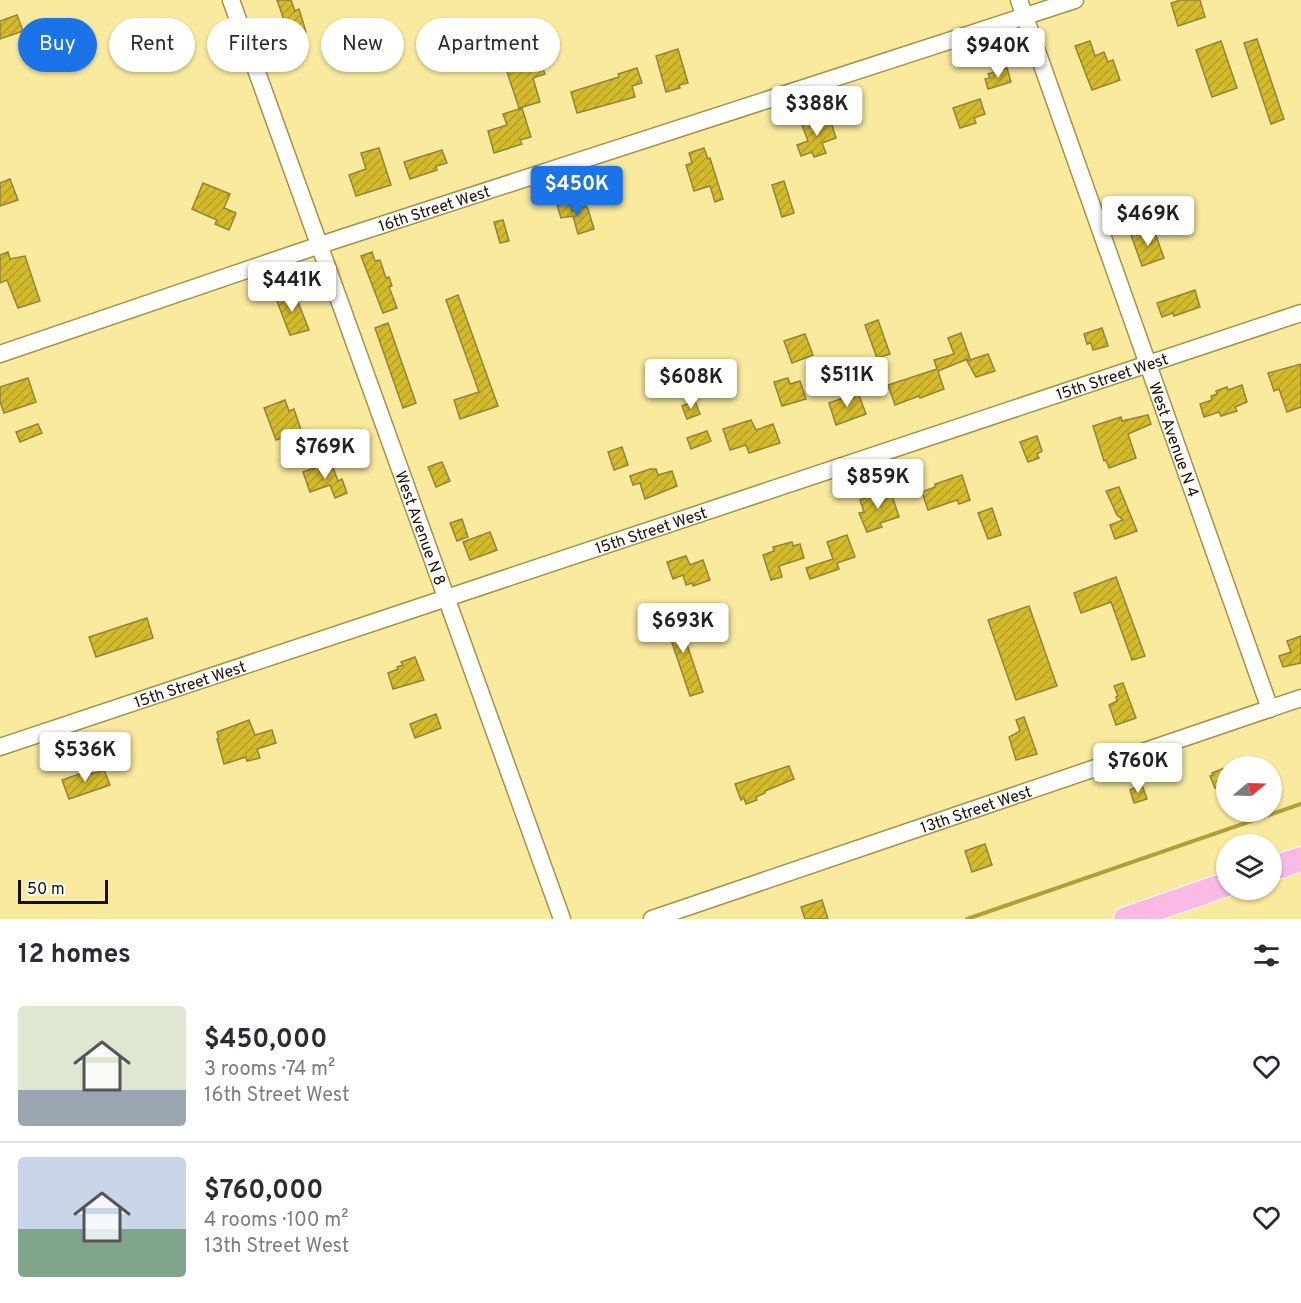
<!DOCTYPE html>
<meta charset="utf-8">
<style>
body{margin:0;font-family:Overpass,sans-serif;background:#f7f7f7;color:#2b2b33;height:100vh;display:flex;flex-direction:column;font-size:22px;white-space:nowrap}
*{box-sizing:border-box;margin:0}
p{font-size:20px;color:#7c7c81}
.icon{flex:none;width:33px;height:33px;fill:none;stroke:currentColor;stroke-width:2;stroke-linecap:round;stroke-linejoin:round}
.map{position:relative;height:919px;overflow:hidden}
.side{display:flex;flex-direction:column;background:#fff;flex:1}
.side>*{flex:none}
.top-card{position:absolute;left:18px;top:18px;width:600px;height:54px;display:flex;gap:12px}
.needle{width:39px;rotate:71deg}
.controls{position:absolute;left:1216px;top:756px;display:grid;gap:12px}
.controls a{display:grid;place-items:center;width:66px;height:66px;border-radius:50%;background:#fff;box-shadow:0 2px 4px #0004;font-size:30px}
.scale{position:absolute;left:18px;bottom:15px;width:90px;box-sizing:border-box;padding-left:6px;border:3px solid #171200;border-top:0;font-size:16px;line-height:21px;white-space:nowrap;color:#171200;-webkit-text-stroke:4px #fff;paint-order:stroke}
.price{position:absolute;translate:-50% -51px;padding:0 14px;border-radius:6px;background:#fff;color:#222;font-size:20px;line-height:39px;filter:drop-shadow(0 2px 3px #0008)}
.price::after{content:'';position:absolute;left:50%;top:36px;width:18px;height:14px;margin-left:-9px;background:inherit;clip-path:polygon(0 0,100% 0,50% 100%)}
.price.current{background:#1a73e8;color:#fff}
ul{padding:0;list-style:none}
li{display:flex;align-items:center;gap:18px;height:150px;padding:0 18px}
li+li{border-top:2px solid #e1e1e2}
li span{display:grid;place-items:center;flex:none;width:168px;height:120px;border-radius:6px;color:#555}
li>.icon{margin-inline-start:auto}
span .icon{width:72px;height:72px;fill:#fffc;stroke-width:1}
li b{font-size:26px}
h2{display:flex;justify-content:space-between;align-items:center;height:72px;padding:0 18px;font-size:26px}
.tag{padding:0 21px;border-radius:27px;background:#fff;box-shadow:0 2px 4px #0004;font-size:21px;line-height:54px}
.tag.current{background:#1a73e8;color:#fff}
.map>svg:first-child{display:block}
</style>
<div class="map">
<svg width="1301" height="919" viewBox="0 0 1301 919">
<defs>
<pattern id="building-hatch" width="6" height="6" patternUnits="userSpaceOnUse" patternTransform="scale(1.5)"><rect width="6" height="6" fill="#d4bb2c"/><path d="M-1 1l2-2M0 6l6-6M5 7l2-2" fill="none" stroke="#b5a025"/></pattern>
</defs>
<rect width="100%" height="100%" fill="#f9ea9e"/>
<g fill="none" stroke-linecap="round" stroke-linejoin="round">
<path stroke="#b39f3a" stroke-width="4" d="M967,919L1301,804"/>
</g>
<g fill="url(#building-hatch)" stroke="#938439" stroke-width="1.5">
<path d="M277,0H291L295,11L299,9L306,32L290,37Z"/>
<path d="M1181,0H1200L1205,17L1178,26L1171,3Z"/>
<path d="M17,15L23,31L0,39V21Z"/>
<path d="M68,31L74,48L60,53L54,36Z"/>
<path d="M1257,39L1284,119L1271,124L1244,43Z"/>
<path d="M1090,41L1095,56L1104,52L1108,62L1113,60L1120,80L1092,90L1075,46Z"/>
<path d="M1221,41L1237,88L1212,97L1196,50Z"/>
<path d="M678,49L688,83L679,85L680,88L666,92L656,56Z"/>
<path d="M540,61L545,74L533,78L540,102L519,108L507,72Z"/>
<path d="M637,68L642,83L632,86L635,97L577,113L571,92L619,77L618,74Z"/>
<path d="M1007,68L1011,82L988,89L985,79L990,78L988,74Z"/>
<path d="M980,99L985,114L974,118L976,123L960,128L953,108Z"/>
<path d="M522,108L531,137L520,140L522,144L494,153L488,131L507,125L503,114Z"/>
<path d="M829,116L836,138L822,143L826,153L814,157L812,152L801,156L797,145L808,141L802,125Z"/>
<path d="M379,148L391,185L356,196L349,175L366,169L361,153Z"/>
<path d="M704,148L708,159L710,158L723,199L715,202L710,186L694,191L686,165L692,163L689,153Z"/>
<path d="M442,150L447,163L436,166L437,170L410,179L404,162Z"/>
<path d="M10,179L18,200L0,206V183Z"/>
<path d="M784,181L794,213L782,217L772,185Z"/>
<path d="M203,183L230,194L224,208L236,213L229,230L215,224L217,220L192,209Z"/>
<path d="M570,202L572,211L586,206L588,209L594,229L578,234L573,216L561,218L557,205Z"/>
<path d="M503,220L509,241L500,243L494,222Z"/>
<path d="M1153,227L1164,258L1142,266L1131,235Z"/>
<path d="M8,252L10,259L25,256L40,301L18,308L7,280L0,283V255Z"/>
<path d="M372,252L375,261L380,260L386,278L389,277L392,286L389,287L397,308L383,313L361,256Z"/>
<path d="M293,289L309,330L290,335L275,296Z"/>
<path d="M1195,290L1200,307L1174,316L1173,313L1162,317L1157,303Z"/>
<path d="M458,295L498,406L460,419L454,400L479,392L446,300Z"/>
<path d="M878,320L890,354L877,358L865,325Z"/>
<path d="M388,323L416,403L403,408L375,328Z"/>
<path d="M1102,328L1108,346L1093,350L1091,343L1087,344L1084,334Z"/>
<path d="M961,333L970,358L938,371L944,389L920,398L919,396L895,405L888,385L937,369L934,360L954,354L948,338Z"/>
<path d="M805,334L813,355L792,363L784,341Z"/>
<path d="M988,354L995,371L976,377L967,361Z"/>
<path d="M1301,364V407L1287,412L1279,389L1274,391L1268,373Z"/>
<path d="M28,378L36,402L4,413L0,402V387Z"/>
<path d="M788,378L790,384L800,381L806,399L782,406L774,382Z"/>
<path d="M1242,385L1247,402L1235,407L1237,411L1221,416L1219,412L1204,417L1200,404L1212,400L1211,396L1217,394L1216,391L1227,387L1228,390Z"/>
<path d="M857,390L866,414L836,425L829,403L843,398L842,395Z"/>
<path d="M285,400L289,411L294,409L301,430L276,440L264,408Z"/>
<path d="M695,401L700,414L687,419L682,406Z"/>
<path d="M1148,415L1151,424L1128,434L1136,458L1109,468L1106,460L1104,461L1093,426L1121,417L1122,421Z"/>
<path d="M751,420L756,430L773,424L780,443L749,453L746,445L730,450L723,429Z"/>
<path d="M38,424L42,433L20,442L16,432Z"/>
<path d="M707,431L711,441L691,449L687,438Z"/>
<path d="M1037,436L1042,451L1037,454L1039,458L1028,462L1020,442Z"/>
<path d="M622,447L628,465L614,470L608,452Z"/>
<path d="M331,462L338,481L342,479L347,493L335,498L330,485L310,492L303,472Z"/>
<path d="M442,462L450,481L436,487L428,467Z"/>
<path d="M650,469H656L658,475L672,471L677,486L645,499L640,483L633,485L630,476Z"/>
<path d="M962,475L970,500L959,504L957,500L928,510L922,492L935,487V484Z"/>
<path d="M1119,487L1137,531L1115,539L1110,525L1123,520L1117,515L1106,491Z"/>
<path d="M890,489L899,517L880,523L882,527L867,532L859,513L864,512L860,500Z"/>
<path d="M992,508L1001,535L988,539L978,513Z"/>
<path d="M462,519L468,537L457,541L450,523Z"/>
<path d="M490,532L497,550L470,560L463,542Z"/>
<path d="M847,535L855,557L837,563L839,569L810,579L806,568L833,559L827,542Z"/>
<path d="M792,542L793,546L800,544L804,558L779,566L782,577L771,580L763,555L774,551L773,547Z"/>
<path d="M686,556L690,565L703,560L710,580L693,586L692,583L686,585L683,575L673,579L667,562Z"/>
<path d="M1116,577L1145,656L1132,660L1111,602L1081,613L1074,593Z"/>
<path d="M1029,606L1057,686L1016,700L988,620Z"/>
<path d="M676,612L703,692L690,696L663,616Z"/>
<path d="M147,618L153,638L96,657L89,637Z"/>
<path d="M1301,636V663L1283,667L1279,656L1291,652L1287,641Z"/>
<path d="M415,657L424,680L393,689L388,673L398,669L397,667L403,665L401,662Z"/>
<path d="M1123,683L1136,718L1116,725L1109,705L1117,701L1116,697L1118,696L1114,686Z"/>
<path d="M436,714L441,728L415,738L410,724Z"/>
<path d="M1024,717L1037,754L1016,760L1009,737L1020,731L1016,720Z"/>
<path d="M249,720L255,735L272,730L276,743L257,749L260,758L247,761L246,757L224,764L217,739H219L217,732Z"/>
<path d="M789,766L794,779L765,791V793L756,797L757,800L746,804L744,798L741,800L735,784Z"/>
<path d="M1227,767V784L1215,788L1210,776L1213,775L1212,773Z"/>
<path d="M91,770L92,774L104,770L110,785L69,799L62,780Z"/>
<path d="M1142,785L1147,799L1134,803L1130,790Z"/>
<path d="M985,844L992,865L972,872L965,851Z"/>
<path d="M822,900L828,919H805L801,907Z"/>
</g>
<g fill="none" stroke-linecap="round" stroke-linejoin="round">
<defs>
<g id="minor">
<path id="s1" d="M231,0L562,919"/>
<path id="s2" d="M1019,0L1270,709"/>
<path id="s3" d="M0,354L320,245L1075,0"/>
<path id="s4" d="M0,747L1301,313"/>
<path id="s5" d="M652,919L1301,698"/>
</g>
<g id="highway">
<path d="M1272,869L1301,859"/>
<path d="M1126,919L1227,884"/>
</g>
</defs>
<use href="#minor" stroke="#a29449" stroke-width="19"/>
<use href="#highway" stroke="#fff" stroke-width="26"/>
<use href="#minor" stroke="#fff" stroke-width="16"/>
<use href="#highway" stroke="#fbbae6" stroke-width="24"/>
</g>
<g text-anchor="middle" stroke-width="5" stroke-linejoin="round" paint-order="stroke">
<g font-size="16" fill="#171200" stroke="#fff">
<text dy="6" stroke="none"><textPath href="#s3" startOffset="458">16th Street West</textPath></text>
<text dy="6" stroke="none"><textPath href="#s4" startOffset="1172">15th Street West</textPath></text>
<text dy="6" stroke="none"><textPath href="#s2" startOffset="466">West Avenue N 4</textPath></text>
<text dy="6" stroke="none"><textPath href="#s1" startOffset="561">West Avenue N 8</textPath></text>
<text dy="6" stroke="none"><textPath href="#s4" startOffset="686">15th Street West</textPath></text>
<text dy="6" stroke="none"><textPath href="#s4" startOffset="200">15th Street West</textPath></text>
<text dy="6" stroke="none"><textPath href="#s5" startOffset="342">13th Street West</textPath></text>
</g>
</g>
</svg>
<div class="controls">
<a><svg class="needle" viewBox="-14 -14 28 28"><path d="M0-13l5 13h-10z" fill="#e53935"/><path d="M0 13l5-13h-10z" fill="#7c7c81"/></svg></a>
<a><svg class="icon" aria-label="layers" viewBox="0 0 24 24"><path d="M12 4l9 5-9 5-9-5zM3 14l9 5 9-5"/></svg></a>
</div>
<div class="scale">50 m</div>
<b class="price" style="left:998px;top:79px">$940K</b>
<b class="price" style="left:817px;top:137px">$388K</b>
<b class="price current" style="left:577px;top:217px">$450K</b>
<b class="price" style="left:1148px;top:247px">$469K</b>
<b class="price" style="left:292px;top:313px">$441K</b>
<b class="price" style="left:847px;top:408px">$511K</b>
<b class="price" style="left:691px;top:410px">$608K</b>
<b class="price" style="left:325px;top:480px">$769K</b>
<b class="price" style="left:878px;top:510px">$859K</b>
<b class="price" style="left:683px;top:654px">$693K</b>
<b class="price" style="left:85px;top:783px">$536K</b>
<b class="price" style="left:1138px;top:794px">$760K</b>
<div class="top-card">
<a class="tag current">Buy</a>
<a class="tag">Rent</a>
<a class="tag">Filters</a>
<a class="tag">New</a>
<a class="tag">Apartment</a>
</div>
</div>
<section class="side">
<h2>12 homes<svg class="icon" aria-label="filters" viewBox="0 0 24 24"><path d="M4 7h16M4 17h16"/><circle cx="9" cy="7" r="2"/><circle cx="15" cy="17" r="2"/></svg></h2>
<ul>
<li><span style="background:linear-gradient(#dfe7d0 70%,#9aa5b1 0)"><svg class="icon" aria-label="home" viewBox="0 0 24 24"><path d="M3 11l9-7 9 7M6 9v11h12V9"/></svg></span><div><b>$450,000</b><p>3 rooms · 74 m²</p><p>16th Street West</p></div><svg class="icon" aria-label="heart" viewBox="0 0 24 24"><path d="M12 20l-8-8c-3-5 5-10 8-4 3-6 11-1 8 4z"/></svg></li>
<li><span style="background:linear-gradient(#c9d6e8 60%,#7fa58c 0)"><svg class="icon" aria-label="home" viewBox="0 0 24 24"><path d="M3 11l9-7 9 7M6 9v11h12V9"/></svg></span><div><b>$760,000</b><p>4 rooms · 100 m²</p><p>13th Street West</p></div><svg class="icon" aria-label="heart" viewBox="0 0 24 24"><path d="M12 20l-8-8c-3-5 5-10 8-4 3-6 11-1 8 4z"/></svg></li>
</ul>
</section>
